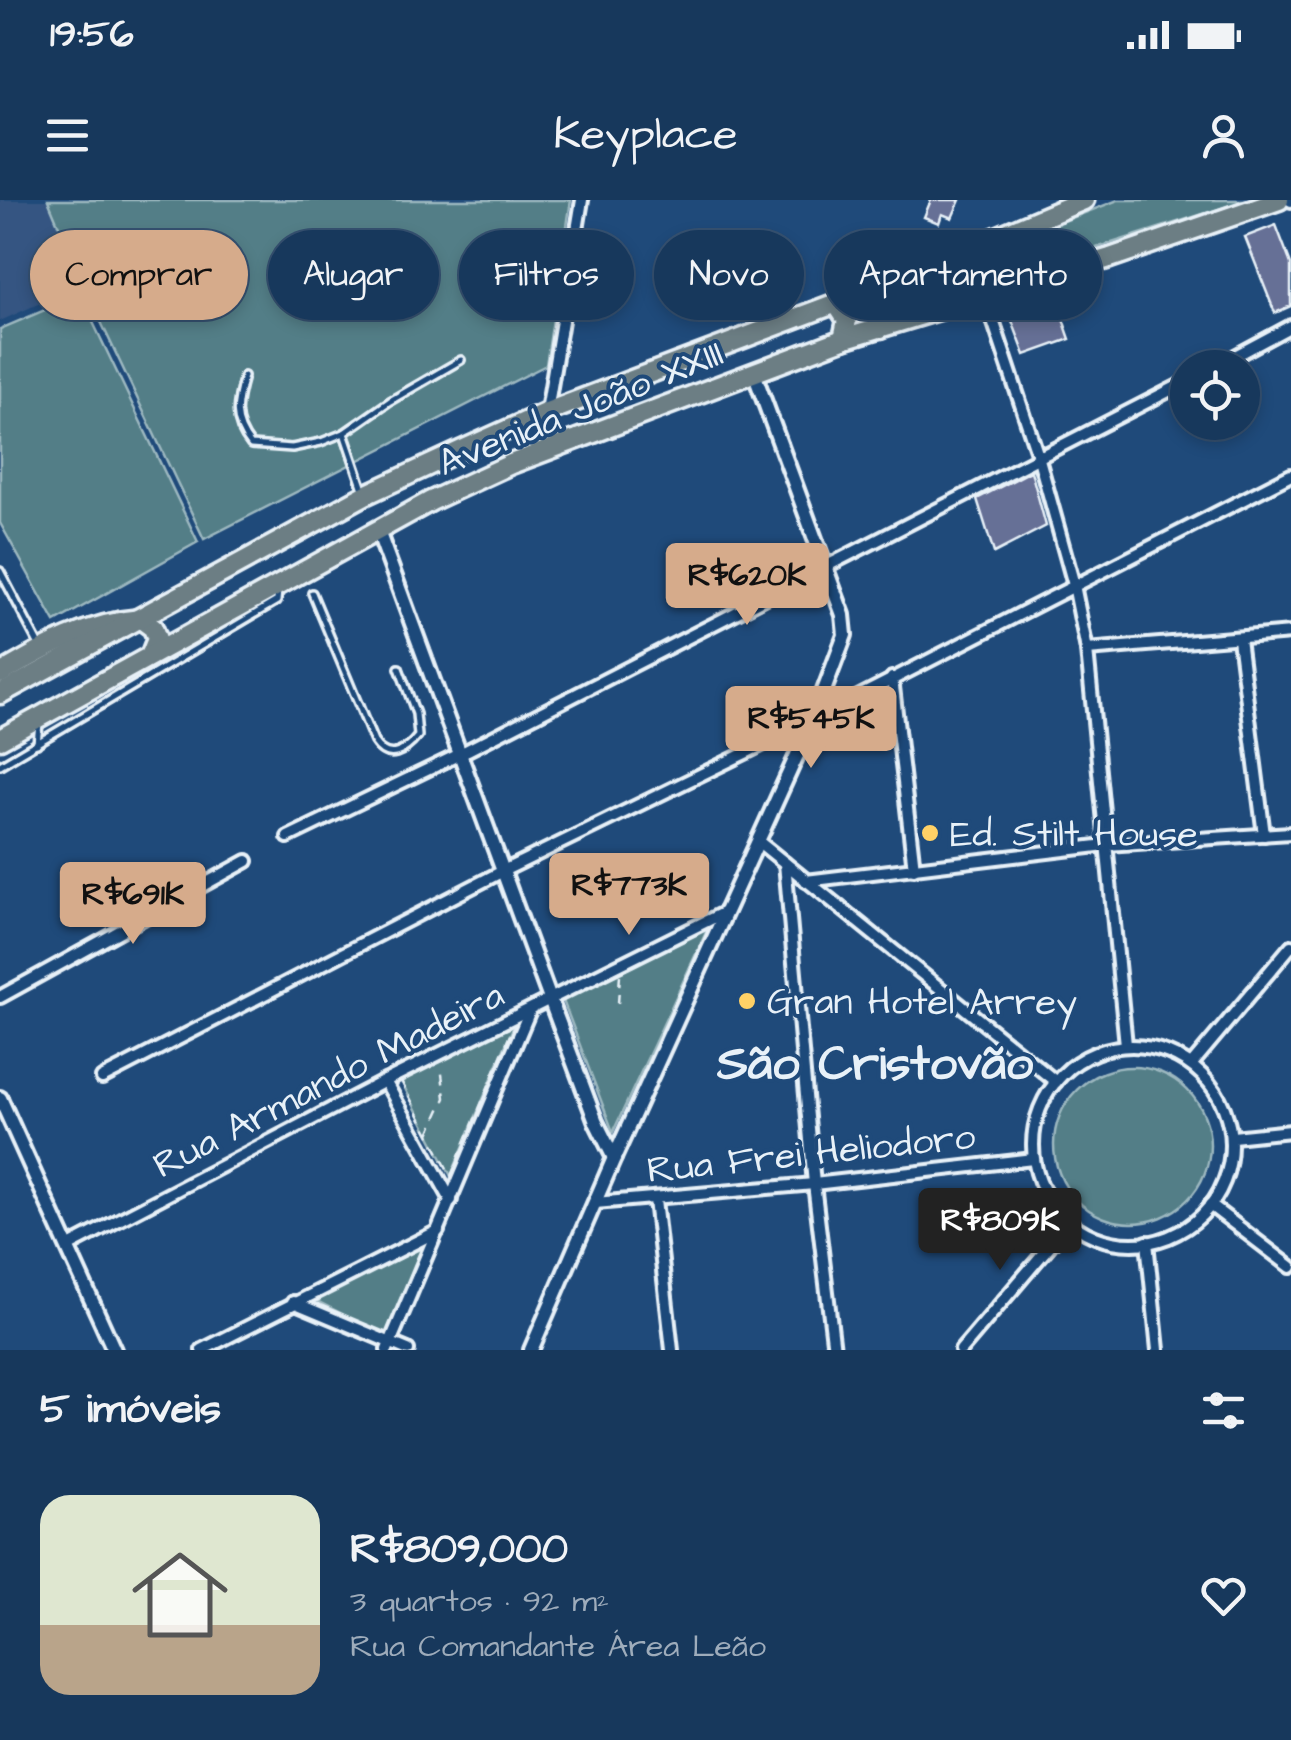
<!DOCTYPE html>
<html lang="pt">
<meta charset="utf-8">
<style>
body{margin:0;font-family:"Architects Daughter",sans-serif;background:#203f62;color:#f1f3f6;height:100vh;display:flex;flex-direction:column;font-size:38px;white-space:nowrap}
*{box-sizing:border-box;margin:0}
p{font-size:32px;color:#9eacbb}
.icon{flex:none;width:55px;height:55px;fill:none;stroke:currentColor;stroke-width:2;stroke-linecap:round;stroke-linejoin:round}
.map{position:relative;height:1150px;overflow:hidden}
.drawer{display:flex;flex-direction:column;background:#17385c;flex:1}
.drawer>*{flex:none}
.banner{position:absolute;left:30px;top:30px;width:1232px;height:90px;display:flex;gap:20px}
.fabs{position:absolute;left:1170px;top:150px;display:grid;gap:20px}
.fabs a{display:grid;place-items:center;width:90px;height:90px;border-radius:50%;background:#17385c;box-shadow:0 5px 15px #0003,0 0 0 2px #365272;font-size:50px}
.price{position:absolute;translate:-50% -85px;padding:0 22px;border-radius:10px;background:#d6ab8b;color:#111;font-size:32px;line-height:65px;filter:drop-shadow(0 2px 5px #0008)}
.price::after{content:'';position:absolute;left:50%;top:60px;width:30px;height:22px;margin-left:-15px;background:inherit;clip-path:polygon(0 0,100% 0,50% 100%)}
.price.selected{background:#222;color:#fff}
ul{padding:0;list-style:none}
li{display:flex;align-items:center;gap:30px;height:250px;padding:0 40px}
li+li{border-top:2px solid #365272}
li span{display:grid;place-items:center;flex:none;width:280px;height:200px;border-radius:30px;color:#555}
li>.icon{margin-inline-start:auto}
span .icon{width:120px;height:120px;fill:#fffc;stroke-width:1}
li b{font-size:42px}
h2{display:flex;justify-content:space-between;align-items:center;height:120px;padding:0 40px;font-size:42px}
.pill{padding:0 35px;border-radius:45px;background:#17385c;box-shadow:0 5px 15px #0003,0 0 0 2px #365272;font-size:35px;line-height:90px}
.pill.selected{background:#d6ab8b;color:#111}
.status{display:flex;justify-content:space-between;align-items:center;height:70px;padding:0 50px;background:#17385c;direction:ltr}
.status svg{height:28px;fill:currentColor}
header{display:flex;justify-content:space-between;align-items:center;height:130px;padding:0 40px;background:#17385c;font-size:45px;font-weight:600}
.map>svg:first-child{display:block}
</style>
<div class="status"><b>19:56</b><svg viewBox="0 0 49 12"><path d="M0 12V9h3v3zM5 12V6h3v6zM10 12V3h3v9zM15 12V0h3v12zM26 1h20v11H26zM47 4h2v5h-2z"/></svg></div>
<header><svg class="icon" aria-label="menu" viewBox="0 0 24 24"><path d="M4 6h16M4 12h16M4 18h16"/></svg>Keyplace<svg class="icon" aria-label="person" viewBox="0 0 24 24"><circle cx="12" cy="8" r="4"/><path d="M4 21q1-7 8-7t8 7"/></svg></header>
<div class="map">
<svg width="1291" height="1150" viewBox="0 0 1291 1150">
<rect width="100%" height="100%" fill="#1f4a7a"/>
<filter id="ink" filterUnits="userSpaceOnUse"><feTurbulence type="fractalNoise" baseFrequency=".01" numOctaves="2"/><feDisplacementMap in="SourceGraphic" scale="20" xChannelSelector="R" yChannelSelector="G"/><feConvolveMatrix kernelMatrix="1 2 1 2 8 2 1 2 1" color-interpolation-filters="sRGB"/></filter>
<g filter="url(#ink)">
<path fill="#345582" d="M0,0H48L83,84L0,121Z"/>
<g fill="#527e87" stroke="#9db8c0" stroke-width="2.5">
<path d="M48,0H571L546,165L204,339L83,84Z"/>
<path d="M1118,0H1247L882,116L878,98L892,88Z"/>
<path d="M80,95L198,342L55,422L0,323V129Z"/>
<path d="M708,728L613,932L562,798Z"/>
<path d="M517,818L451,976L400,879Z"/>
<circle cx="1132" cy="945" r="78"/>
<path d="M425,1044L388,1137L313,1099Z"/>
</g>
<g fill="#666f96" stroke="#e8f1f8" stroke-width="2.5">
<path d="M931,0H960L952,18L942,14L939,23L924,17Z"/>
<path d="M1276,25L1291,64V106L1275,113L1245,37Z"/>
<path d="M1057,102L1070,139L1025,155L1011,118Z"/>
<path d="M1031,271L1046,326L994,353L977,299Z"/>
</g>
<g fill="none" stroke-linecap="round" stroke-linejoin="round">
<defs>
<g id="service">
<path d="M244,176C236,204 232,221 251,245L292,248L321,242L344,233L390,201L461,160"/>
<path d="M344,233L364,292"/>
<path d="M0,371L40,447"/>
<path d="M312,393L374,542C388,563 405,552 418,536L416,514L399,468"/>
<path d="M37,544L39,523"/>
<path d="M0,565L277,401L278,390"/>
</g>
<g id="minor">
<path d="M1291,0V1"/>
<path d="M985,96L1039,259L1074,385L1087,450L1126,845"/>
<path d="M1213,168L1291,126"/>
<path d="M547,211L582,0"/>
<path d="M1239,439L1264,635"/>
<path d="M1087,450L1291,433"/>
<path d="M892,478L914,669"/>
<path d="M288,637L458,555L1188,181"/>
<path d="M759,642L1056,882"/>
<path d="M785,663L814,984L834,1150"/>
<path d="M806,681L1106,645L1291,633"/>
<path d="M0,797L247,661"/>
<circle cx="1132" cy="945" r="99"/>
<path d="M1192,864L1291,746"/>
<path d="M102,878L503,671L813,520L1291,275"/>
<path d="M385,881L451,1000"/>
<path d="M1233,937L1291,931"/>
<path d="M655,1000L672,1150"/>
<path d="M595,1003L814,984L1033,959"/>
<path d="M1210,1005L1291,1067"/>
<path d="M1147,1042L1158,1150"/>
<path d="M67,1047L385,881L725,712"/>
<path d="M293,1102L408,1150"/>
<path d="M202,1150L438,1031"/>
<path d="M387,1150L530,810"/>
<path d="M961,1150L1069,1023"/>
</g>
<g id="tertiary">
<path d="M378,331L550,799L596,922L614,958"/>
<path d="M0,898L114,1150"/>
<path d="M531,1150L614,958L813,520L845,435L843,415L754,173"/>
</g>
<g id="primary">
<path d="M871,90L881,128"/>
<path d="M836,103L847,120L843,139"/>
<path d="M0,474C46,447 87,423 141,419L153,428L157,439L151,454"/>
<path d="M0,494L365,295L460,251L547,212L871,90L1084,0"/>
<path d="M0,539L431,301L511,264L843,139L1110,58L1279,0"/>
</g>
</defs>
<use href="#service" stroke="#e8f1f8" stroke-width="12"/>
<use href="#minor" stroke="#e8f1f8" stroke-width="18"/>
<use href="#tertiary" stroke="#e8f1f8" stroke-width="20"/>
<use href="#primary" stroke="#e8f1f8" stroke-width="25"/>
<g stroke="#e8f1f8" stroke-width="2.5" stroke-dasharray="10 8" stroke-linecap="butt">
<path d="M618,803L620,775"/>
<path d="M517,818L451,976L400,879Z"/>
<path d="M429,934L445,898L441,866"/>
</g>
<use href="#service" stroke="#1f4a7a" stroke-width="5"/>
<use href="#minor" stroke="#1f4a7a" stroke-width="10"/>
<use href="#tertiary" stroke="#1f4a7a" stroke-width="12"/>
<use href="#primary" stroke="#6c7e84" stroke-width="18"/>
</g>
</g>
<g fill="#ffd166" stroke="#1f4a7a" stroke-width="4">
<circle cx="930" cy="633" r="10"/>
<circle cx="747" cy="801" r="10"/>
</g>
<g text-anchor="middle" stroke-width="8" stroke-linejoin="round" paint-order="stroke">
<g font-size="38" fill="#e8f1f8" stroke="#1f4a7a">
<text transform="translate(580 207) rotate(-22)" y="13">Avenida João XXIII</text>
<text transform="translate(328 879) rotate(-27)" y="13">Rua Armando Madeira</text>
<text transform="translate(811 952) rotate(-6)" y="13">Rua Frei Heliodoro</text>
</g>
<g font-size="38" fill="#e8f1f8" stroke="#1f4a7a" text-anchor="start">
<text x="950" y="646">Ed. Stilt House</text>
<text x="767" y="814">Gran Hotel Arrey</text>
</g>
<g font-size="48" font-weight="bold" fill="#e8f1f8" stroke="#1f4a7a">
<text x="875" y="879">São Cristovão</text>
</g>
</g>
</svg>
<div class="fabs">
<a><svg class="icon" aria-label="locate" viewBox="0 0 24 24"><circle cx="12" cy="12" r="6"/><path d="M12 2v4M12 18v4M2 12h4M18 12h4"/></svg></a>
</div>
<b class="price" style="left:747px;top:428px">R$620K</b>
<b class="price" style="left:811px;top:571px">R$545K</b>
<b class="price" style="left:629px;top:738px">R$773K</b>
<b class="price" style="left:133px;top:747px">R$691K</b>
<b class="price selected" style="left:1000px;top:1073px">R$809K</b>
<div class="banner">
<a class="pill selected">Comprar</a>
<a class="pill">Alugar</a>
<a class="pill">Filtros</a>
<a class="pill">Novo</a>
<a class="pill">Apartamento</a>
</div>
</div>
<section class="drawer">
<h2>5 imóveis<svg class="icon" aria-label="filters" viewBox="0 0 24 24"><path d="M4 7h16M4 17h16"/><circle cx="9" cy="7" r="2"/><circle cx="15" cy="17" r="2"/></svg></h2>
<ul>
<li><span style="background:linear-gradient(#dfe7d0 65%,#b9a48a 0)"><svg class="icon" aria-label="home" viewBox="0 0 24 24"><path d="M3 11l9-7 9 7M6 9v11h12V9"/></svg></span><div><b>R$809,000</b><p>3 quartos · 92 m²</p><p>Rua Comandante Área Leão</p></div><svg class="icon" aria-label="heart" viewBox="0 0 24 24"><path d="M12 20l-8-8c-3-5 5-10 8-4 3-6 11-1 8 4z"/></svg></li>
</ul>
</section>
